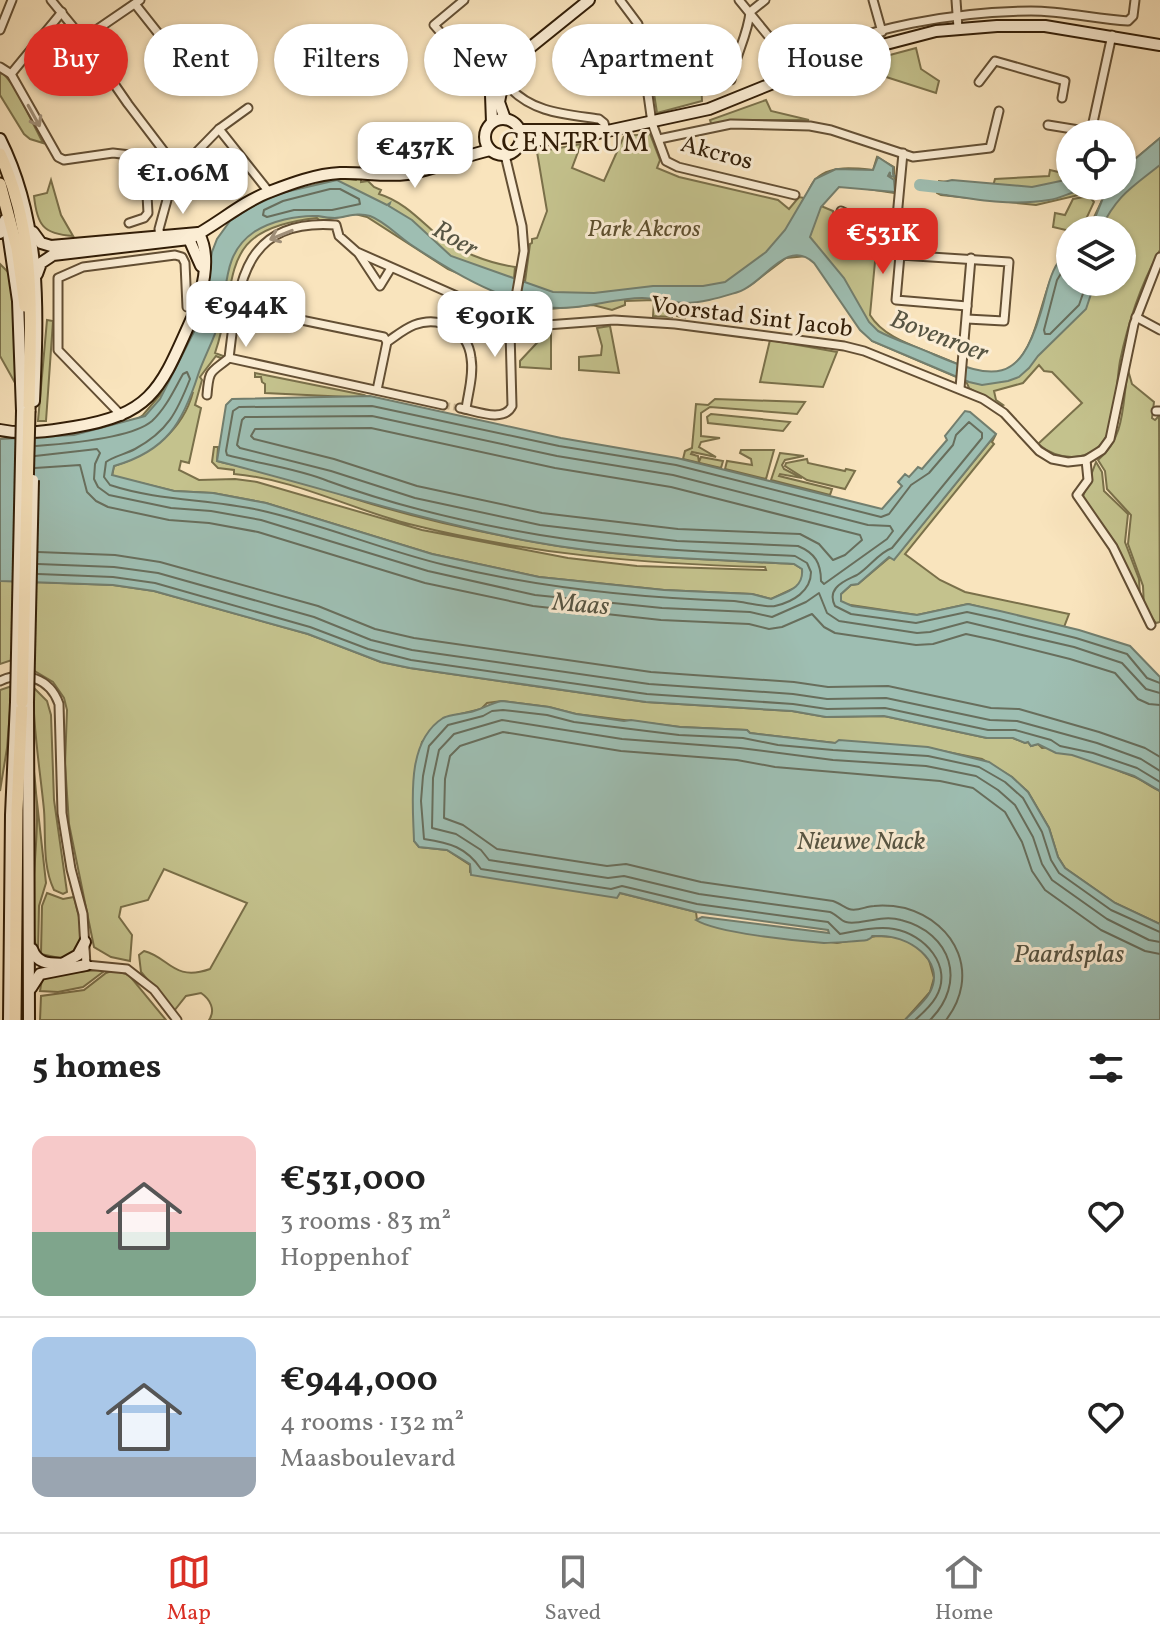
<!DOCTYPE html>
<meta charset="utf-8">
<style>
body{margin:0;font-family:Vollkorn,serif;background:#f2f2f2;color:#222;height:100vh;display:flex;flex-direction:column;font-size:30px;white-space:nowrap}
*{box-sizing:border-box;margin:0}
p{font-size:26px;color:#767676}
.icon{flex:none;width:44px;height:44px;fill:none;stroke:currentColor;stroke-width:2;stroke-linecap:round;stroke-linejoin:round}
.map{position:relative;height:1020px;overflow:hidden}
.side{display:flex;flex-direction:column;background:#fff;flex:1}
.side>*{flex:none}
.banner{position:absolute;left:24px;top:24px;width:1112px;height:72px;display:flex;gap:16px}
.buttons{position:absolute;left:1056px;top:120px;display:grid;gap:16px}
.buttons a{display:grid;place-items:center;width:80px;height:80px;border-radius:50%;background:#fff;box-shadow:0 2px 6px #0004;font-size:40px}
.price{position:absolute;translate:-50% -68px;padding:0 18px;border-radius:16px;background:#fff;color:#222;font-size:26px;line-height:52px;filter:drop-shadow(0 2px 4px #0008)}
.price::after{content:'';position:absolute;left:50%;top:48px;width:24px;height:18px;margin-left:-12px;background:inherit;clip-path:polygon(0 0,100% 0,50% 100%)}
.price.current{background:#d93025;color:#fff}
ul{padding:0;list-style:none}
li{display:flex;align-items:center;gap:24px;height:200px;padding:0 32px}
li+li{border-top:2px solid #e0e0e0}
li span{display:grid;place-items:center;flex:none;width:224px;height:160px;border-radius:16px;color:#555}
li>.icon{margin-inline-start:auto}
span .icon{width:96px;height:96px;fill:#fffc;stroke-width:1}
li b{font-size:34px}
h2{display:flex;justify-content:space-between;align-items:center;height:96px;padding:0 32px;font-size:34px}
.tag{padding:0 28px;border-radius:36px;background:#fff;box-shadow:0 2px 6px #0004;font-size:28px;line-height:72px}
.tag.current{background:#d93025;color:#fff}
.menu{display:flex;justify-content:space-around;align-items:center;height:112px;border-top:2px solid #e0e0e0;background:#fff;font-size:22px;color:#767676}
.menu a{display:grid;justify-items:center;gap:4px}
.menu .current{color:#d93025}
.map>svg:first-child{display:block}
</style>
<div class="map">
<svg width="1160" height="1020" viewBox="0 0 1160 1020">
<rect width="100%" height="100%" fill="#f9e4bd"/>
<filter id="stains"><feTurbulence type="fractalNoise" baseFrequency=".0025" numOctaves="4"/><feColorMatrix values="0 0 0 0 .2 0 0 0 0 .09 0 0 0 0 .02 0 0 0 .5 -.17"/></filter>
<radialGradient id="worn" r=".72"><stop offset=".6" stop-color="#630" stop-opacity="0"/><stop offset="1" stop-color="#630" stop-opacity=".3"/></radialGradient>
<g fill="#c4c28d" stroke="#7a704a" stroke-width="2">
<path d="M916,48L921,69L939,81L936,93L855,67L860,63Z"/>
<path d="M3,73L15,88L43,143L30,139L24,134L0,95V74Z"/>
<path d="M701,80L702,101L657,113L653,87Z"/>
<path d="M766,100L771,111L809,120H753V122L712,126L710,120Z"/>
<path d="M650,134L660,160L657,168L679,177L778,200L789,209L799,197L804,198L800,207C807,199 807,192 812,184C824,164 854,168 873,170L877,157L894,167L895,193L841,185L833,187L821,206L833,211L834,221L842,225L838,234L876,251L870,315C884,338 915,346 938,356C952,361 965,369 979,372C1046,386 1033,277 1070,249V282H1122V230H1088L1105,194L1100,190L1036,205L941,195L937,193L939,181L993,186L995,179L1049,176L1050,170L1067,174L1070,159V186H1122V170L1160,138V250C1141,284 1128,323 1120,361C1116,384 1117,414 1107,435C1093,463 1060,462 1038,444L1082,403L1052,372L1044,371L1039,365L1023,383L994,391L996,400L1003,405L1000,406L969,388L966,381L872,341L831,278L807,256L786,258L749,286L688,301L685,318L677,316L678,303H675L672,317L653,316L654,300L625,301V305L612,310L593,305L538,310L531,312L527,319L520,313L522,300L448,269L367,217L355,214L320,221L317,218C214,229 241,277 215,353L226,357L223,359L216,356L200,377L202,380L195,405L201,408L189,463L181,461L179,470L199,480L235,479L257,482L422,530L568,558L637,566L766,570L765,567C642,564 529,554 409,524C351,509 294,479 234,474V470L218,468L212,462L214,447H218L217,461C252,470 290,475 323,488C392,513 463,529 535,542C621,558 707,559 794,564L802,569L803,578L799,586L771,599L752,594L664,590L539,577L432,554L266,503L213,493L174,491L112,476L114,466C151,455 183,430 193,392L167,430L59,436L136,420L143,415L160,395L199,317H201L209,293L214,247C252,222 309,171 356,180L357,178H361V182L368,181L374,187L381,190L379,194C402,201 418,218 435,233C456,251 488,263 515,267L514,278L525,282L530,244L532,243V239L537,238L547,211L537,152L581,144L572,168L604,181L624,136Z"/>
<path d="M51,180L61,215L73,236C43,234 37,225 34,196L47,193Z"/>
<path d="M1089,196L1094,202L1081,230L1070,231L1053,227L1055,213L1065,215L1073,199Z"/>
<path d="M0,264L9,273L15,314L19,390L0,356Z"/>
<path d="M47,320L53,321L46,421H38Z"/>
<path d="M610,326L619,373L579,370V357L601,355L602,346L597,328Z"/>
<path d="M548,331H551V369L520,367V361Z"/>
<path d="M770,340L837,352L823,387L760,382Z"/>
<path d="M1128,370L1132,384L1154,402L1152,418L1155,420L1159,416L1160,622L1156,623L1144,607L1143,586L1128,544L1131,515L1107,489L1105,471L1098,460C1126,437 1122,403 1128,370Z"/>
<path d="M255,373L364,395L370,398L265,393V384L262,382L261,377H255Z"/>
<path d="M715,399L805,402L797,414L710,407L701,413V436L720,438L701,442L699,447L716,457L692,452L691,454L698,456L699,462L701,457L723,461L721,468L683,459L685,451L692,448L696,404L708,405Z"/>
<path d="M711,414L790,422L783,431L708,423L707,417Z"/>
<path d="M996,434L992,442L994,444L905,554L940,580L965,592L1069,614L1064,627L968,604L917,615L844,604L841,601V594L851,585L858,584L890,557L894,559Z"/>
<path d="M741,450H774L766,479L725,469L727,461L752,465L751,459L740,453Z"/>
<path d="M780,453L804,456L785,460L782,465L784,469L802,478L780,474L779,476L832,489L830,495L771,480Z"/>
<path d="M807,459L808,463L845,471L846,469L855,471L845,489L807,480L785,466L786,463Z"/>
<path d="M1096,462L1102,472L1104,491L1128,514L1125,542L1139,579L1140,596L1082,499Z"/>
<path d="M0,581H14L12,660L0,664Z"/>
<path d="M35,582L113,585L154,591L308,634L381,662L410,668L646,702L792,711L826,717L884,716L987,738H1013L1025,743L1028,742L1031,746L1038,744L1042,748C1063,746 1111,768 1132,776C1142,779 1150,787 1160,791V924L1115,903L1065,868L1058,857L1049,828L1028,792L1012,777L982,759L928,748L835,743L750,733L747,730L680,727L576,714L549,707L502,701L487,703L481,709L444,718L422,742L415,775L414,841L419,847L447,850L470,865V872L620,893L696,912L697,920L837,943L877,936L897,937L907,941L919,948L929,960L934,978L930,992L905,1020H209C216,1010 210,999 201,993L186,996L174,1011L141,972L139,955L144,951C169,957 173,982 210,969L247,903L164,869L148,900L121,907L119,917L132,935L130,961L111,957L94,947L69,824L65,764L67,710L64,698L53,682L33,670Z"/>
<path d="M12,686L7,748L0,791V690Z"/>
<path d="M33,687L47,701L51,715L54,800L67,892L63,894L54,890C42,865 46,836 44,810C40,769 33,729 33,687Z"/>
<path d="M30,739L46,883L39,906L38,953C26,922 38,850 37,814C37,789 33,764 30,739Z"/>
<path d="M47,893L63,899L74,897L80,921L82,939L79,949L64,959L41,954L42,906Z"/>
<path d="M107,969L83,987L58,992L40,991L42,979L46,975Z"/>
<path d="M114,970L129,975L166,1020H40L41,996L84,990L106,973Z"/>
</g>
<g fill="#9ebeb2" stroke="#727e6e" stroke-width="2">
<path d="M1160,138V165C1131,188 1117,195 1100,230H1090L1103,198V193C1087,181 1066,198 1049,200C1014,206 976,200 941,194L943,182L952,180L1032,187L1070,179V186H1122V170Z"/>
<path d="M878,157L893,167V174L896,177L890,176V172L888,176L894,180L895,192L839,187L821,207L810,237L844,278L869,322L878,331C897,341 916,346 935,355C994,380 1019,384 1040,315C1048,291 1049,265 1070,250V282H1095L1086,309L1038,356L1029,368L1019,377L1008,381L982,385L969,382L872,341L860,330L814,263C786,237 764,284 738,292C721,297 703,303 685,303C670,303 657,298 642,298C612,298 576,312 546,307C498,300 449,270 410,244C397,235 384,221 370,216C357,212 347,217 335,218C331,218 323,217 318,216C297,215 271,221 254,232C223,253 228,286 220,319C215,338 204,357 198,375C183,422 167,451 114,466L112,475L174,491L213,493L266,503L432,554L539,577L664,590L752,594L771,599C786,592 804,589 802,569L794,564C707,559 620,558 534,542C426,522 323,488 217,461L226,405L232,399L370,396L561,438L677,458L882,509L902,486L898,482L905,474L909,477L918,467L922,469L947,440L945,436L965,411L970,412L996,434L894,560L889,557L858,584L851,585L841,594V601L852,606L917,615L968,604L1000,611L1079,630L1130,646L1160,677V791L1134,776L1072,755L1056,753L1038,744L1031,746L1028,742L1025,743L1013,738H987L884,716L826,717L792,711L646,702L410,668L381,662L308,634L154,591L113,585L0,581V439L74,435L145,416L160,399L201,318L212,252L217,239L230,221L253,206L281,193L337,180L387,205L390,203L389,206L412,220L451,256L553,292L594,293L653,286H703L725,282L766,252L785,230L815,179L836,169L873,170Z"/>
<path d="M502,701L549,707L576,714L624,721L631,720L680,727L747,730L750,733L835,743L839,740L928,747L989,762L1012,777L1028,792L1049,828L1058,857L1065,868L1115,903L1160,924V1020H905C913,1011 924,1003 930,992C947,960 906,934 878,936C866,936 877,936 867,940C862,941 831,943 824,943C798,941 716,933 696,920L702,917L829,933L828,930L696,912L620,893L617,898L471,875L470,864L447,850L419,847L414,841C413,803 405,742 443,718C451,714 465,714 474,711C485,708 490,703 502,701Z"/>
</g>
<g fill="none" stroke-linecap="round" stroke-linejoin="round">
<g stroke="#686e5c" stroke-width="2">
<path d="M330,189H340L359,199L360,204L332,210H294L267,217L263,215L264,210L283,201Z"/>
<path d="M1070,259L1057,280L1044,330L1045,334H1050L1079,305L1087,282"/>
<path d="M372,416L557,456L673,475L868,525L890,526L893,531L887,539L824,584L821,581C821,563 815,553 798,546L677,541L540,525L415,498L331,471L240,448L237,445L242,420L245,417Z"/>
<path d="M371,428L555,468L671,487L860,535L862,540L845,555L833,560L819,544L800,534L678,529L542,513L417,486L334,459L254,439L251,436L255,429Z"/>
<path d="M36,446C64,444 131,439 152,421C166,408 174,390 183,374L187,372L190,379C177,412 168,431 135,449C126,454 114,456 106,462L104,477L110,485C158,501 210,499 259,510C322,524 382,550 445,565C540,588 636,598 734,601C744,602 769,608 775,606C793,602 811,591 811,572L807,563L795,556C709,552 624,549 540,535C468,523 396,506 328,481C296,468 260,464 227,455L226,451L233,411L239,407L372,406L559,446L676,465L881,517L889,514L911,485L929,473L953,445L956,435L969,422L982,433V438L892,548C878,553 870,567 857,575C849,579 842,581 836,588C831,594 832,600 835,606L851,614L916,623L967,612L999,619L1076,638L1127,654L1147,678L1160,683"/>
<path d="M35,456L97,449L100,453L95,464L94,479L98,487L109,495L171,508L211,511L261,520L428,571L535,595L662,608L750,612L772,617L806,602L819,593L827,613L839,621L917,633L930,632L967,622L996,629L1074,647L1122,663L1146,689L1160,693"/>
<path d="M35,468L80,465L87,492L96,501L108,507L169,520L209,523L258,532L425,583L533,606L661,620L749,624L769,629L782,627L812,614L824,627L835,633L916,645L933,644L966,634L994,640L1070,659L1115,673L1138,699L1149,704L1160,705"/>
<path d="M38,552L115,555L160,562L318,606L375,629L414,638L651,672L794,682L828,687L888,686L991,708L1019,709L1099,732L1145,748L1160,757"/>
<path d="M38,564L114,567L158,573L314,617L371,640L412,650L649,684L793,694L827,699L886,698L990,720L1017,721L1097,743L1141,759L1160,771"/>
<path d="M38,574L113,577L155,583L310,627L368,649L411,660L647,694L793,704L827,709L885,708L988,730H1015L1051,740L1060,746L1093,753L1137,768L1160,782"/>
<path d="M915,1020C923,1013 931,1006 936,997C954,966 924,934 894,929C878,926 855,931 840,934L828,922L697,904L622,886L611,889L481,869C466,847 450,843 424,839L421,801L423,776L429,746L448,725L483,716L492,711L503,710L547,715L574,722L679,735L743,738L778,745L833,750L928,756L979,767L1005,782L1023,798L1042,832L1051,860L1059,873L1111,910L1160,932"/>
<path d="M930,1020C967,983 952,933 901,920C881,914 859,926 846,922C841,921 836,914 830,912L699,894L624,876L608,878L489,860L481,850L456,834L432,828L433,778L439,750L454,734L502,720L622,739L740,748L833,760L926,766L976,776L998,790L1015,805L1033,837L1042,864L1052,880L1107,919L1149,940L1160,942"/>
<path d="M946,1020C980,976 958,923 905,908C895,906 884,905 874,906C866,906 857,912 849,909C844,907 839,903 833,901L701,882L626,864L607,866L497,849L463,825L444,818L445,779L450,756L460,746L503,732L621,751L737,760L775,767L940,781L973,788L1005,812L1022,842L1032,871L1045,890L1101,930L1145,951L1160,954"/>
</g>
<path stroke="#9ebeb2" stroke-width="12" d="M920,185L956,189"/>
<path stroke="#d1bc99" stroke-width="7" stroke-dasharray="7 3.5" stroke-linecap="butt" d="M443,405L460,408"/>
<defs>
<g id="street">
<path d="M51,0L83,39L128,104L176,167"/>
<path d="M464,0L434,25L447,40L498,78"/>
<path d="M620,0L638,24L652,123L666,161L678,167L795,195"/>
<path d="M739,0L788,60"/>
<path d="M873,0L882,32"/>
<path d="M956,0L958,28"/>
<path d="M135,4L177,57"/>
<path d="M0,30L12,0"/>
<path d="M83,39L140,0"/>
<path d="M0,67L11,74L58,157L64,160L113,153L147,157L163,152"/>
<path d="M799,73V62C860,27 961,11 1031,11C1063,11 1096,19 1128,21L1133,16L1135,0"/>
<path d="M11,74L62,12"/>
<path d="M731,80C735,56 748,35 750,12L765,0"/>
<path d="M979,82L995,61L1065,81L1062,98"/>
<path d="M509,87C533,113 565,114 599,119L604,123L606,130"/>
<path d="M1048,125L1085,131L1092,127L1112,35"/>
<path d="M219,129L269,192"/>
<path d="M659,139L731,124L810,126L831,130L913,157L990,148L999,111"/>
<path d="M181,166L217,193"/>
<path d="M176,167L184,165L219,129L248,108"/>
<path d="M841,211L849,215L897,217L903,153"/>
<path d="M129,223L144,218L148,213L147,195L157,156"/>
<path d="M160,238L159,229L176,167"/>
<path d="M359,254L380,286L391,268"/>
<path d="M238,307L384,337L387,342"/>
<path d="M1136,317L1160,330"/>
<path d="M967,319L1004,321L1009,262L900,255L896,300L967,306"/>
<path d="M229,358L443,405"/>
<path d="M960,388L971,258"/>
<path d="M377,390L387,342C396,336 404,329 414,325C440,315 468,330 471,358C474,375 468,393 466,409"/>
<path d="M207,395C209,368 211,373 229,358C238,285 242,218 336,225L339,236L357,252L520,324L533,326L614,320L675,324L844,346L864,351L983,399L1004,413L1039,451L1052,459L1068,462L1086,460L1102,450L1110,439L1134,324L1160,257"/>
<path d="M460,408C476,411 504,423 512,406L510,331L524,251L522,226L505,155"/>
<path d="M1156,411H1160"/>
<path d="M122,416L58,350V278L83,267L175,255L182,257L185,263L187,307"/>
<path d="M1086,460L1088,480L1077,495L1113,547L1151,625"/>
<path d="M0,681C24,670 50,678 59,704L62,813L71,869L83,914L86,965L127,969L154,990L177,1020"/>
</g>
<g id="secondary">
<path d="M503,81L499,102L505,119"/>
<circle cx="503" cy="137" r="18"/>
<path d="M492,122L491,95L501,71L589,0"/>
<path d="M520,130H600"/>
<path d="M0,139C42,223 38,311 34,401"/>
<path d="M519,146L531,141L589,135L709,109L840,56L936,31L997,26H1045L1160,45"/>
<path d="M33,232L41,243L51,246L198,233"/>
<path d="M0,233L5,220"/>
<path d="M8,233L18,301L22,411"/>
<path d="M189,239L201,266"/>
<path d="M37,274L41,263L53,255L189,239C217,225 240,203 269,192C290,184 316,174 340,173C362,172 384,177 407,174C437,169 462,156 490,150"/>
<path d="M0,430C24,435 50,431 74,427C154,414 161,387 192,318C202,294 212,258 199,234"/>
<path d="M28,702L29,1020"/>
<path d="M32,949C38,966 52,963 68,964"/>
<path d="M62,964L78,955L85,942"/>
<path d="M31,988L40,974L86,965"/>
<path d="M9,1020L11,815L16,702"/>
</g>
<g id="primary">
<path d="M0,154C38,236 30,323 29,411"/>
<path d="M0,184L17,248L25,306"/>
<path d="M15,1020L17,810L22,702"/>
</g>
</defs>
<use href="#street" stroke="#634f34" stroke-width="11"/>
<use href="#secondary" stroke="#311d07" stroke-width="14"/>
<use href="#primary" stroke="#311d07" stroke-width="15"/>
<use href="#street" stroke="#fbedd4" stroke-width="7"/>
<use href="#secondary" stroke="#fbedd4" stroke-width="10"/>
<use href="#primary" stroke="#f9e4bd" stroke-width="11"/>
<defs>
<g id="secondary-bridge">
<path d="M16,702L22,411"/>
<path d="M28,702L33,480"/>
</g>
<path id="primary-bridge" d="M22,702L29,411"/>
</defs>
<use href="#secondary-bridge" stroke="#311d07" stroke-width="14" stroke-linecap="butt"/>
<use href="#primary-bridge" stroke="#311d07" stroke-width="15" stroke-linecap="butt"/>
<use href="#secondary-bridge" stroke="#fbedd4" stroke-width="10"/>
<use href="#primary-bridge" stroke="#f9e4bd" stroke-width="11"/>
</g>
<defs><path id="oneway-shaft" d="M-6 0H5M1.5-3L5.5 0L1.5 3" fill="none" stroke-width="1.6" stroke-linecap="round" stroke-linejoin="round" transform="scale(2)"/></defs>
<g stroke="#a08f78">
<use href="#oneway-shaft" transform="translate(34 116) rotate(61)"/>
<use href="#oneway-shaft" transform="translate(281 235) rotate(158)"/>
</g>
<g text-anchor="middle" stroke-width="6" stroke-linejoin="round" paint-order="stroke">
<g font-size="24" fill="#311d07" stroke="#fbedd4">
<text transform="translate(717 152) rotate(15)" y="8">Akcros</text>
<text transform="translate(752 316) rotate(7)" y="8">Voorstad Sint Jacob</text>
</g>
<g font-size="24" font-style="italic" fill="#5d4f2f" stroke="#fbedd4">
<text x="644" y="236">Park Akcros</text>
</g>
<g font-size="26" font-style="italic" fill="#575543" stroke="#fbedd4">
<text transform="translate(456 238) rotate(30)" y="9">Roer</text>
<text transform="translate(940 335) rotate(21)" y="9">Bovenroer</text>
<text transform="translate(581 603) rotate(5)" y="9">Maas</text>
<text x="861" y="849">Nieuwe Nack</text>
<text x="1069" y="962">Paardsplas</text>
</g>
<g font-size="28" letter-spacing="2" fill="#311d07" stroke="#fbedd4">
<text x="576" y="151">CENTRUM</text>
</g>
</g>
<rect width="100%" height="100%" filter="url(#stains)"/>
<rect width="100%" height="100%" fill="url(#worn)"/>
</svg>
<div class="buttons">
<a><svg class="icon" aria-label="locate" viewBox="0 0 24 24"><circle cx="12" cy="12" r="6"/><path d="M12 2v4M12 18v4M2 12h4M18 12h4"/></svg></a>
<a><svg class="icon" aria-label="layers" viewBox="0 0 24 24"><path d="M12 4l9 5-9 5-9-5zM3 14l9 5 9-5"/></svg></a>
</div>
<b class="price" style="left:415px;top:190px">€437K</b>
<b class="price" style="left:183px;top:216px">€1.06M</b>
<b class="price current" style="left:883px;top:276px">€531K</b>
<b class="price" style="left:246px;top:349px">€944K</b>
<b class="price" style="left:495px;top:359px">€901K</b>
<div class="banner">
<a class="tag current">Buy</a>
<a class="tag">Rent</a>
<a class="tag">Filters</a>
<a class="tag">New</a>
<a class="tag">Apartment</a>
<a class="tag">House</a>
</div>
</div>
<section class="side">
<h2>5 homes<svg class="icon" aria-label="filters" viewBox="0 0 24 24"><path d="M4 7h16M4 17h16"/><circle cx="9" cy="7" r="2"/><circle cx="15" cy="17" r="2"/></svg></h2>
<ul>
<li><span style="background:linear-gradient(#f6c9c9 60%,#7fa58c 0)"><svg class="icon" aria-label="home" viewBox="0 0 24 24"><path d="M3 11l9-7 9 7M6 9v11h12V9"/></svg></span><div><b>€531,000</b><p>3 rooms · 83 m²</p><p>Hoppenhof</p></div><svg class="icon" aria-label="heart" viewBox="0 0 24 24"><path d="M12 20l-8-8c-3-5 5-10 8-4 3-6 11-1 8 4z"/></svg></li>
<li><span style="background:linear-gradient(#a9c7e8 75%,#9aa5b1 0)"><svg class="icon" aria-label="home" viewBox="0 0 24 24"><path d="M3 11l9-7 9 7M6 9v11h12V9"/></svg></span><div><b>€944,000</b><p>4 rooms · 132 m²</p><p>Maasboulevard</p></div><svg class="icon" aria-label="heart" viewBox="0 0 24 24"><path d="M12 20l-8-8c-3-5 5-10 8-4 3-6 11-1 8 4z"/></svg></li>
</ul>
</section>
<nav class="menu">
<a class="current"><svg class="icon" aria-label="map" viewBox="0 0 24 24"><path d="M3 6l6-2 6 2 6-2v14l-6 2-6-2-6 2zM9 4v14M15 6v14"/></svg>Map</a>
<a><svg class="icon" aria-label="saved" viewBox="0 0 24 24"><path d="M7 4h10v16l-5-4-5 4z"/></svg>Saved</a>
<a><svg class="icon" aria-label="home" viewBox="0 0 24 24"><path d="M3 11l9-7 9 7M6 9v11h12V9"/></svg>Home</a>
</nav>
